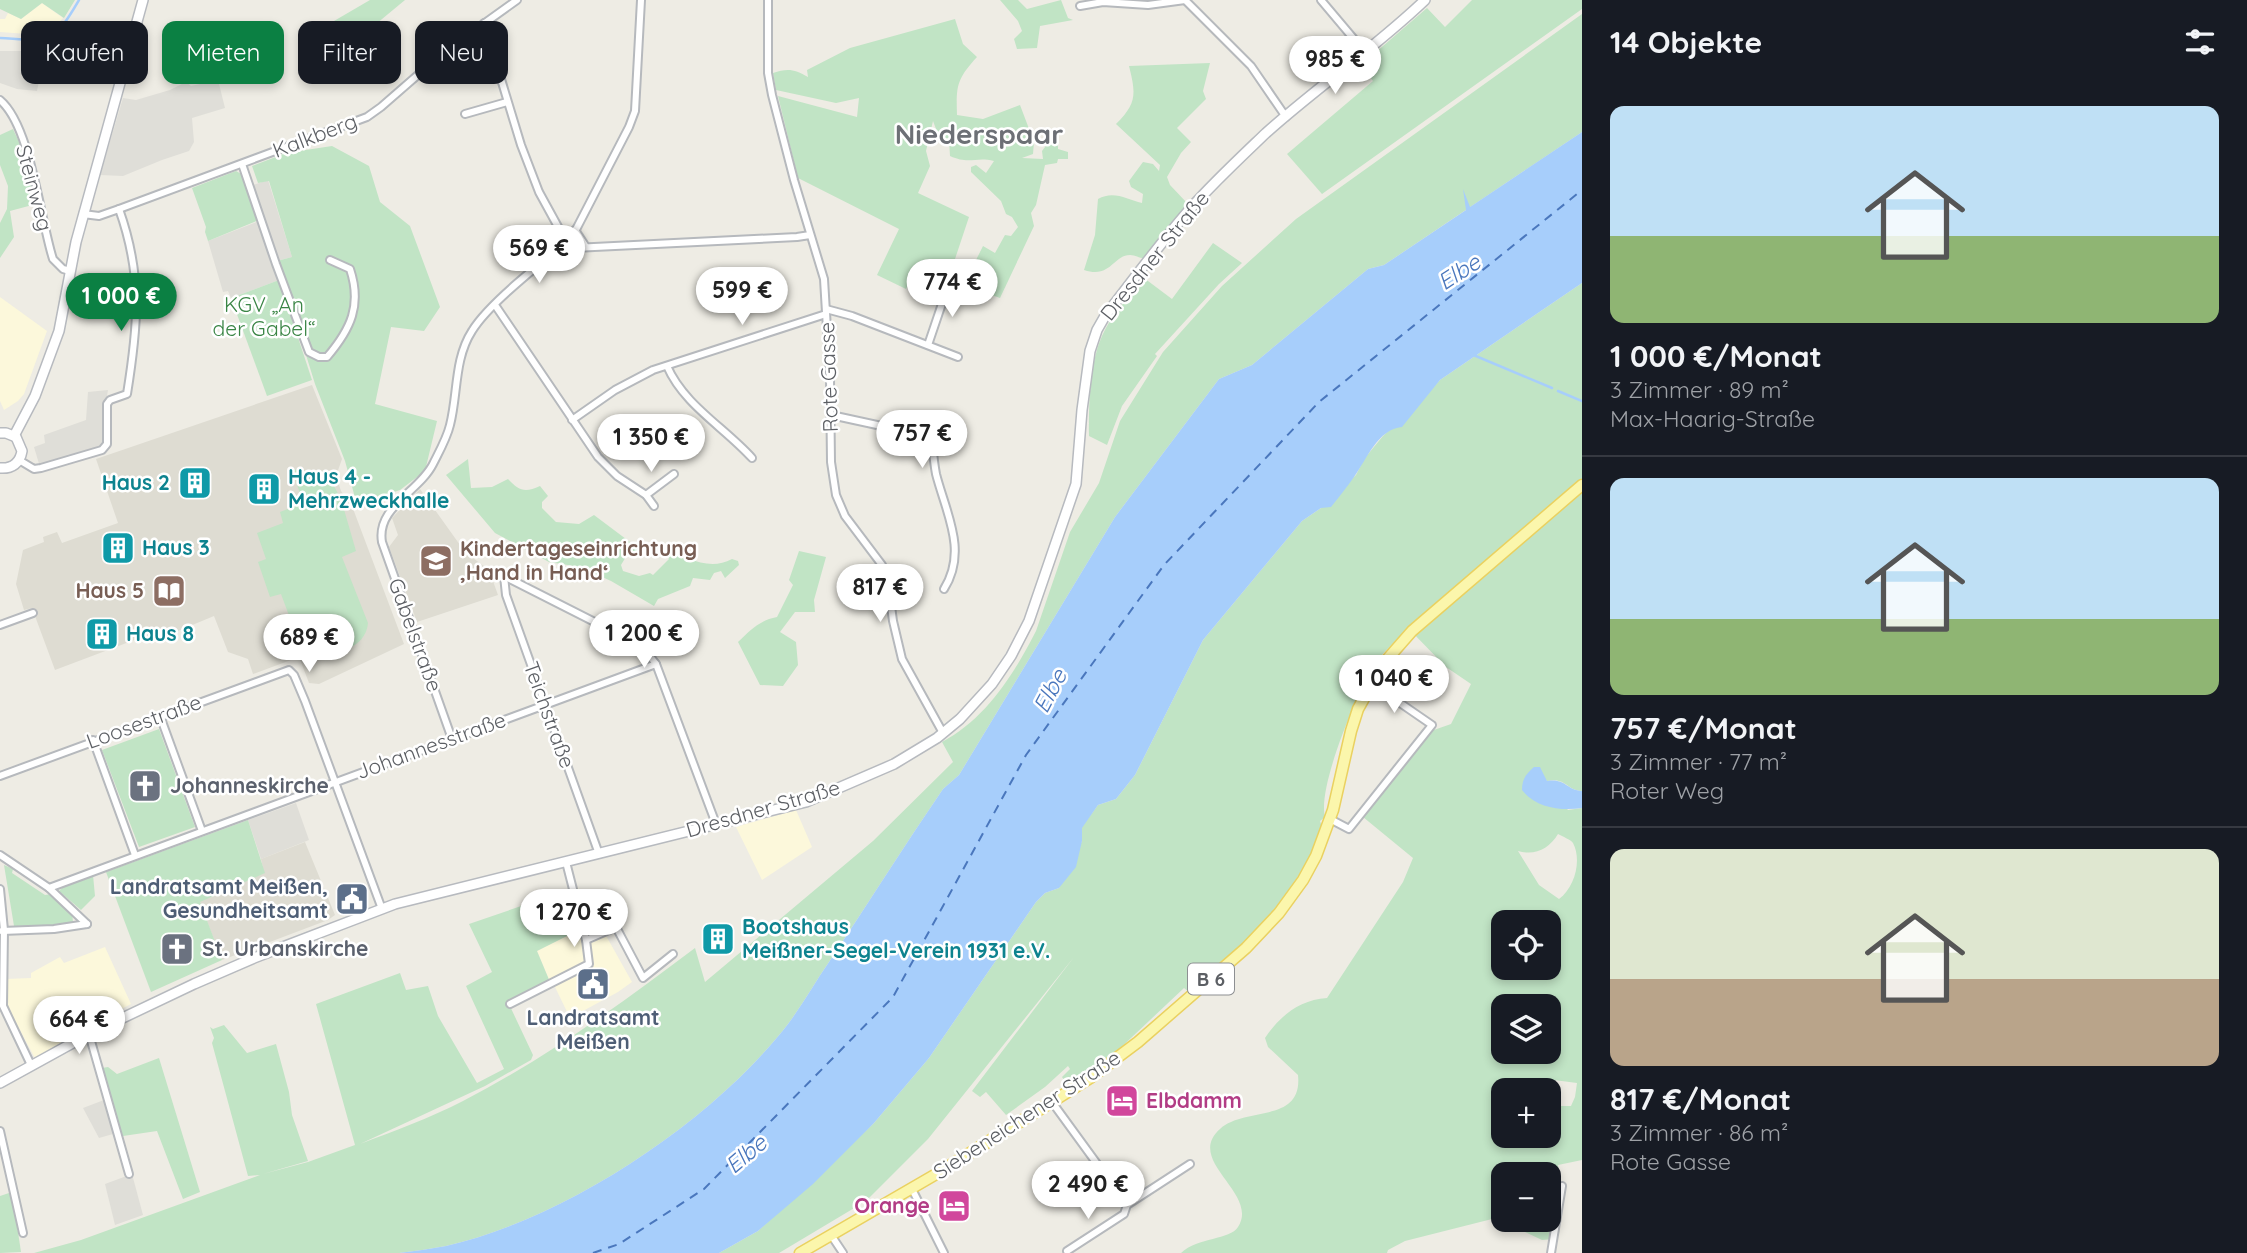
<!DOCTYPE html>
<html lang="de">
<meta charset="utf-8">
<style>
body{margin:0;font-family:Quicksand,sans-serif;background:#242831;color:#f1f3f6;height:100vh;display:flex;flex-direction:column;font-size:26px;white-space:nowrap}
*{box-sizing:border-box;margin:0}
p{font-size:23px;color:#9ea1a6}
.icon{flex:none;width:38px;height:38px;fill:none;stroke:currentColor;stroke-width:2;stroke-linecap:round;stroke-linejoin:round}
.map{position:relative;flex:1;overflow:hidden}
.side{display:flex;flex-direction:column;background:#171b24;width:665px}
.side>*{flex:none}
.hud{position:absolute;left:21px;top:21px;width:665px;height:63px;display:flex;gap:14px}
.controls{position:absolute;left:1491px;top:910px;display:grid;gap:14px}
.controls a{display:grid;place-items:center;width:70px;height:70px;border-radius:14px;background:#171b24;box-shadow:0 4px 10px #0003;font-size:35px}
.price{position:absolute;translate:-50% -60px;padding:0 16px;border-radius:24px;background:#fff;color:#222;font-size:23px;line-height:46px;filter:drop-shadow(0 2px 4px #0008)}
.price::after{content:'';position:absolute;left:50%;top:42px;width:21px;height:16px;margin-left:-10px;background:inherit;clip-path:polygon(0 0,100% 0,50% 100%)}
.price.on{background:#0b8043;color:#fff}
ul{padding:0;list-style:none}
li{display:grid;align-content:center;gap:14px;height:371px;padding:0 28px}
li+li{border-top:2px solid #363941}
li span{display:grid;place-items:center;height:217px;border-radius:14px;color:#555}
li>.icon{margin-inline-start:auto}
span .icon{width:126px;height:126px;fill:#fffc;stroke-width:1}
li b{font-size:30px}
h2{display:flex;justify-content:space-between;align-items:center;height:84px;padding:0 28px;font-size:30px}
.pill{padding:0 24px;border-radius:14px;background:#171b24;box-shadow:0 4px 10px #0003;font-size:24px;line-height:63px}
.pill.on{background:#0b8043;color:#fff}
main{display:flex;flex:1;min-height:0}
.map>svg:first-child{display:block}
</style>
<main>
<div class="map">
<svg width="1582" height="1253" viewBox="0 0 1582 1253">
<rect width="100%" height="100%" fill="#eeece4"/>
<g fill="#fcf8db">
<path d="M42,3L63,18L51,32L37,25L27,34L0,32V19H5L8,13L21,19Z"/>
<path d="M0,297L47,331L24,394L18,401L4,410L0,401Z"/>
<path d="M796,810L812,847L762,880L736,827Z"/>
<path d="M578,887L588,929L598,926L604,932L632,982L618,992L570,1018L555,987L550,982L537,951L574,932L565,891Z"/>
<path d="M105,947L131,1004L70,1036L36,1060L6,1004V979L31,978V973L60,957L64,963Z"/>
</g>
<g fill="#dfded8">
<path d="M0,51H27L44,55L37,91L17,89L0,83Z"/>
<path d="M218,80L225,108L192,118L194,142L189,151L162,160L123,176L100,175L123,98L136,100L170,90L186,82L191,86Z"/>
<path d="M268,180L292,257L277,261L279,280L231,298L228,291L223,292L208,241L259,221L247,187Z"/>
<path d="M108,390L103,419L104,443L101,449L40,467L34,447L45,443L44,435L86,420L88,392Z"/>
<path d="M296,803L309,840L261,859L248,820Z"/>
<path d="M104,1100L113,1134L99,1138L83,1108Z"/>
<path d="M132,1174L143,1215L115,1225L105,1184Z"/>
</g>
<g fill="#dedcd2">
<path d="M312,385L342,459L336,476L341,491L352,506L404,644L319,684L309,683L299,657L253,674L248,659L228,652L214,616L173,633L137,639L55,670L32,608L24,610L16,584L23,550L44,542L43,537L57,532L62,543L118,523L96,459Z"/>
<path d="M420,489L465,552L489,570L498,595L417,622L389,547L398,535L392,518Z"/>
<path d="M305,842L335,915L328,920L222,960L199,901L264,873L261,859Z"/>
</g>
<g fill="#c1e4c5" fill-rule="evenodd">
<path d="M0,0H75L64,18L42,3L21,19L0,9Z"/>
<path d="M370,0H405L347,48L340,51L334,21Z"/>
<path d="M1000,0H1018L1027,9L1061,0L1068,18L1073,20L1040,26L1037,48L1017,49L1014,39L1022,31L1018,21Z"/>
<path d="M1472,0H1582V9L1322,194L1287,154L1373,81L1361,65L1427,8L1445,27Z"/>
<path d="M1582,14V132L1384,265L1368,269L1252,365L1219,379L1115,517L959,775L943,789C904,846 867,905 829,962C815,982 803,1004 788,1024C713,1121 566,1219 446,1246C430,1249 414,1251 399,1253H34L81,1240L260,1175L248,1176L212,1043L214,1038L210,1027L213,1029L224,1025L247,1053L276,1044L289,1092L292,1115L308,1161L263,1174L308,1162L355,1145L316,1004L400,973L406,990L428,986L438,1016L477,1083L504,1069L466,986L492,972L469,924L565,891L575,932L537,951L550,982L508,1002L533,1055L531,1060L485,1086L360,1144C394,1131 430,1118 463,1101C546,1058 621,1004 695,948L705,982L873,841L953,762L942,742C986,719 1014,674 1036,631L1070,532L1099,483L1120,421L1163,352L1222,286L1296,219Z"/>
<path d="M955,19L963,44L977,57C957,79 956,85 957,115L983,119L1020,105L1034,142L1033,154L1022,158L1043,159L1042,151L1051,139L1058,146V149L1068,152V159H1058L1057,163L1045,165L1036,205L1031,213L1034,226L1000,298L952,281L959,261L972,268L983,246L995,253L1005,235L1011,236L1018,227L1012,217L1006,214L1001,201L971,172V167L976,165L986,173L994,161C976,156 970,165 950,156L949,139L939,137L933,121L926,151L930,166L918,193L969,217L949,277L945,280L914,271L906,289L877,275L899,229L798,178L778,96L857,117L859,98L836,103L776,90L773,73C787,68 795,69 808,77L807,70L850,48Z"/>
<path d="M1210,63L1203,91L1206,99L1177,128L1191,142L1181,153L1167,177L1170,185L1188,204L1146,258C1140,259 1136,255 1130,255C1113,255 1111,279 1084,270L1095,235L1098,199C1113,190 1127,199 1142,203L1143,194L1131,187L1129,181L1143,162L1153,164L1159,171L1160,165L1116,124C1137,103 1136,94 1129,66Z"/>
<path d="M13,129L19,142L36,204L10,211L14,237L0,258V223L7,209L8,186L0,165V135Z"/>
<path d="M332,146L369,166L380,202L410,226L440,307L424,331L391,327L375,404L437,421L425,471L400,490L357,505L345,461L315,384L277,261L292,257L269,181L258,183L252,166L286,153Z"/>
<path d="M236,171L243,175L259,220L208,241L205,232L206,227L192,188Z"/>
<path d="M1213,243L1242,263L1219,284L1155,354L1157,356L1122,406L1107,445L1089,436C1089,404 1089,366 1102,336C1111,315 1130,296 1144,278L1172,299Z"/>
<path d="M279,280L312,380L267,396L231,298Z"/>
<path d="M1582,283V791C1566,790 1566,777 1547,781L1534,767L1568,810L1582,808V1160L1558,1165L1562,1186L1554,1239L1542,1240L1496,1218L1405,1241L1388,1250L1387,1253H1181C1198,1237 1230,1240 1238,1227C1260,1193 1184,1161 1220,1129C1245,1106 1303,1124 1298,1075L1268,1047L1265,1038C1280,1016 1299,1000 1327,998L1403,882L1413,858L1363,817L1431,731L1451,724L1471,684L1446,667L1408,628C1397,640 1384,651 1375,664C1358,691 1317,787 1325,817L1320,821L1322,827C1297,897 1244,945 1189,992L1184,988L1114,1054L1069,1087L1062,1077L1070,1069L1068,1066L1045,1087L1006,1115L986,1092L980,1097L972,1091L1074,957L928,1139L866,1201L779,1253H719L758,1231L874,1123L929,1058L1036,902L1045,893L1059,888L1082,841L1081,828L1098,805L1116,799L1135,775L1203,640L1302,521L1321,508L1356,475L1364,459L1383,436L1421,401L1440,380ZM1558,834C1563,837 1570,839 1573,843C1582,860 1575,887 1559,899L1539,885L1518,851C1535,856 1549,849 1558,834ZM1503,922H1549V968H1503ZM1503,1006H1549V1052H1503ZM1554,1080L1577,1083L1575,1097L1571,1106H1559L1556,1103ZM1503,1090H1549V1136H1503ZM1503,1174H1549V1220H1503Z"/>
<path d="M468,459L471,488L492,487L508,479C519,491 525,493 540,486L548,496L542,502V508L556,522L579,524L594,515L638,548L636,553L627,555L621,565L623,571L639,576L650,573L653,575L669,559L664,550C687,556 708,572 732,559L738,561L739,565L725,578L721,571L714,573L710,580L693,578L690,586L658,599L654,606L611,581L580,567L549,562L495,533L446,475Z"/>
<path d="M292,469L313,472L329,477L341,499L356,551L342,557L368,623C365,654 325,656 303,646L297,637L281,594L270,597L258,562L266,559L257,533L283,523L280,512L303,503Z"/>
<path d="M799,551L826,557L814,600L815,612H795L780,632L796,642L798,665L783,686L760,685L738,642C750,630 760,620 777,617L793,585L789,580Z"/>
<path d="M159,729L195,827L139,847L102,750Z"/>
<path d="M248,820L265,873L200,902L222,960L151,992L106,872Z"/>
<path d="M4,865L13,869L12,873L45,895L51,894L72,912L73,922L68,925L14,926Z"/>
<path d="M93,875L95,896L81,910L59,891L62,888Z"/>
<path d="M159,1058L200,1192L183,1199L157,1131L123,1136L104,1082L102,1068L108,1067L117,1074Z"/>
<path d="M12,1192L21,1252L0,1253V1196Z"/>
</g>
<g fill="#a7cefb">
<path d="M1582,132V283L1440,380L1402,427C1378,429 1367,459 1354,477C1347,487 1339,497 1331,507L1321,508L1302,521L1203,640L1135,775L1116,799L1098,805L1082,828V841L1076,867L1059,888L1045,893L1036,902L929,1058L874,1123L813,1184L758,1231L719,1253H399C414,1251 430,1249 446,1246C566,1219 713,1121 788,1024C803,1004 815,982 829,962C867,905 904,846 943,789L959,775L1115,517L1219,379L1252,365L1368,269L1384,265L1466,210L1463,189L1470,207Z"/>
<path d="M1534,767H1540L1547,781C1566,778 1566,790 1582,791V808C1561,811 1536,808 1522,790C1522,779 1526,774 1534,767Z"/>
</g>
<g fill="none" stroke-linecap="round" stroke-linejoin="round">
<g stroke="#a7cefb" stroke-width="2.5">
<path d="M0,38C50,41 52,46 79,0"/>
<path d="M1471,354L1552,388"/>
<path d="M1558,391L1582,401"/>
</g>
<path stroke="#4a77bd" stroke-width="2" stroke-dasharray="9 7" stroke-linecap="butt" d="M593,1253L619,1244L704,1189L893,997L1026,755L1164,565L1319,402L1582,190"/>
<defs>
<g id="street">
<path d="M768,0V73L772,95L794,180L824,279L830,379L831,462L836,495L845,516L882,565L887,576L893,621L902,659L943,733"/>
<path d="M1185,0L1251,66L1286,117"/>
<path d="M1321,0L1364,51"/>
<path d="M1080,6L1103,2L1148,5L1185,0"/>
<path d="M484,23L521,145L539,192L568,245"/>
<path d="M0,100C31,126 40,219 53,259L63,269L70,271"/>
<path d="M465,114L507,102"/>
<path d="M242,164L276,264L309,352L319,357H327C351,329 362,305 350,269L330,260"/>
<path d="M83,214L99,216L119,209L367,117L381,107L443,53L517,0"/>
<path d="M575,230L586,247"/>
<path d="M568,245L629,127L635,111L641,0"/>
<path d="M495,305L598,457L617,476L646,495L654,506"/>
<path d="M826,309L852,316L958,357"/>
<path d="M928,345L949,283"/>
<path d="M667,366C684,405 724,427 752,458"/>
<path d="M831,415L923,435L932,442C933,453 934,463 936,474C946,513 968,551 944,589"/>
<path d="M572,420L615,390L653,370L826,314"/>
<path d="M19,460L34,469L41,468L102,450L107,444V404L110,400L127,394C138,326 143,276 119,209"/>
<path d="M646,495L674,474"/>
<path d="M504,576L642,646L656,664L716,824"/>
<path d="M504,576L506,595L599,854"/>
<path d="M0,625L33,613"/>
<path d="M160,716L202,831"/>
<path d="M452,739L382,542C376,507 419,492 433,464C439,452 447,438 450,425C458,394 454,359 472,331C487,306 543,259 568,245L574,248L797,237L810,235"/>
<path d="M93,740L135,855"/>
<path d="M0,776L289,670L294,675L305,701L382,909"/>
<path d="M1330,819L1349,829L1432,725L1371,683"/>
<path d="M0,855L49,888L87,924"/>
<path d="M49,888L656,664"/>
<path d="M0,889L4,930L3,1006L31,1065"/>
<path d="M607,894L616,927"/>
<path d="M2,931L54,929L87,924"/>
<path d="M586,940L616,927L643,978L673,954"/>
<path d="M510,1004L589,964L586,940L566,862"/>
<path d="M89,1034L129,1174"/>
<path d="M1052,1102L1127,1205"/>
<path d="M0,1131L23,1233"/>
<path d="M912,1189L944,1253"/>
<path d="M831,1235L843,1253"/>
<path d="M1067,1251L1124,1214L1127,1205L1190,1164"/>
<path d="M1551,1253L1562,1186"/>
</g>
<g id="secondary">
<path d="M0,433H6L16,437L22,451C20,463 12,469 0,468"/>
<path d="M14,436L35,396L59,331L76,242L143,0"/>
<path d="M0,1083L89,1034L194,984L254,958L395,904L806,802L894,764L937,738L960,719L992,684L1011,656L1029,621L1076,484L1082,410L1090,351L1097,330L1105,316C1133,280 1161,242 1191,208C1213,183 1242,156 1266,133C1317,87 1375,48 1425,0"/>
</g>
<path id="primary" d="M800,1253L938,1173L1090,1078L1138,1042L1246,948L1279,913L1303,880L1316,856L1333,810L1351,731L1358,709L1383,664L1412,631L1582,485"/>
</defs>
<use href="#street" stroke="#b6b9bd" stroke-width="10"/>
<use href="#secondary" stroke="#b7babf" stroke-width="12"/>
<use href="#primary" stroke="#ead160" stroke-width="13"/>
<use href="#street" stroke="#fff" stroke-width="6"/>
<use href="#secondary" stroke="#fff" stroke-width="9"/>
<use href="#primary" stroke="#fbf6ac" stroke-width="10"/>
</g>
<defs>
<symbol id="building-square" viewBox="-11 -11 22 22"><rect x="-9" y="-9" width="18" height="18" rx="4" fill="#0f9aa8" stroke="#fff"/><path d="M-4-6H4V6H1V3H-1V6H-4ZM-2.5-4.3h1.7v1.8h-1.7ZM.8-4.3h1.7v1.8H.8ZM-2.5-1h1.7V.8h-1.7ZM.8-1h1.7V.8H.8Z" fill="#fff"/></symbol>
<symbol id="school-square" viewBox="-11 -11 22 22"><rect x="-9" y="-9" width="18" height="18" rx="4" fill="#8d6e63" stroke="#fff"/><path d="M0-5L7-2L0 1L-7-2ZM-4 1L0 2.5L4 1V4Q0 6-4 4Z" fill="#fff"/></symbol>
<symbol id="library-square" viewBox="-11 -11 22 22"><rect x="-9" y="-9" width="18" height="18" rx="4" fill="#8d6e63" stroke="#fff"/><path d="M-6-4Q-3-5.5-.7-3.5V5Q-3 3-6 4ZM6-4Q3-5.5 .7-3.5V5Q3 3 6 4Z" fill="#fff"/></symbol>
<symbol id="church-square" viewBox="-11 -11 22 22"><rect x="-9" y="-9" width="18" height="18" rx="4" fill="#6b7280" stroke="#fff"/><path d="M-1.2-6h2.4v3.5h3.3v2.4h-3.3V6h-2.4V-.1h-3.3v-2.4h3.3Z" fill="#fff"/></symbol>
<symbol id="civic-square" viewBox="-11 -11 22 22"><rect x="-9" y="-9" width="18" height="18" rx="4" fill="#5c6f8a" stroke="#fff"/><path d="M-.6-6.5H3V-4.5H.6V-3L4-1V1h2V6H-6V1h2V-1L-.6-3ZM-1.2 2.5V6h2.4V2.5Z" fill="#fff"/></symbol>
<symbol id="hotel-square" viewBox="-11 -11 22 22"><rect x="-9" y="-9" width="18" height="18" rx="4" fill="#d1479c" stroke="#fff"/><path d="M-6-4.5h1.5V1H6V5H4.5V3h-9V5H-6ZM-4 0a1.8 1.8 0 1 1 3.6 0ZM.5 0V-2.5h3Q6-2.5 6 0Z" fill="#fff"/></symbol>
</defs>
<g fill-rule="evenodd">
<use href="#building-square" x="176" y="464" width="38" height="38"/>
<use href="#building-square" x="245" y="470" width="38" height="38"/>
<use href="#building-square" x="99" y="529" width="38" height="38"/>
<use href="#school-square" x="417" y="542" width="38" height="38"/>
<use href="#library-square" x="150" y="572" width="38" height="38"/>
<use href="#building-square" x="83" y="615" width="38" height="38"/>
<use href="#church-square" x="126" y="767" width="38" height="38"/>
<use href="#civic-square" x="333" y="880" width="38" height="38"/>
<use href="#building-square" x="699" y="920" width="38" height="38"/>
<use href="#church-square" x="158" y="930" width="38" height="38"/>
<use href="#civic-square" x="574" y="965" width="38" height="38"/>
<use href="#hotel-square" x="1103" y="1082" width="38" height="38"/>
<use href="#hotel-square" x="935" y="1187" width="38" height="38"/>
</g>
<g text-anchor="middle" stroke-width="5" stroke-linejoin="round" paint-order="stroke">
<rect fill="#fff" stroke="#8d8f92" stroke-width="2" x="1188" y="963.5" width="46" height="31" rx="5"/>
<g font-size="19" font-weight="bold" fill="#5c5f64">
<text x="1211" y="986">B 6</text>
</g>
<g font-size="21" fill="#5c5f64" stroke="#fff">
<text transform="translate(315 136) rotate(-21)" y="7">Kalkberg</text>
<text transform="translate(34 188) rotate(75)" y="7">Steinweg</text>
<text transform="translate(1155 256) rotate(-51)" y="7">Dresdner Straße</text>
<text transform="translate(829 377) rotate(-92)" y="7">Rote Gasse</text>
<text transform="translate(415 635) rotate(70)" y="7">Gabelstraße</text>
<text transform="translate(549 715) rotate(70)" y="7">Teichstraße</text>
<text transform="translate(144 722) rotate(-20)" y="7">Loosestraße</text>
<text transform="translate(431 746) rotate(-20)" y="7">Johannesstraße</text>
<text transform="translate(763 809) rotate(-16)" y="7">Dresdner Straße</text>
<text transform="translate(1027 1115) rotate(-33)" y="7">Siebeneichener Straße</text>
</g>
<g font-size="21" fill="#3a8545" stroke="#fff">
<text x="264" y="312">KGV „An<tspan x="264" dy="24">der Gabel“</tspan></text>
</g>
<g font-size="21" font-weight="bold" fill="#0d838f" stroke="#fff" text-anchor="start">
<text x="288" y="484">Haus 4 -<tspan x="288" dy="24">Mehrzweckhalle</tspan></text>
<text x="170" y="490" text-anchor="end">Haus 2</text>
<text x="142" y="555">Haus 3</text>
<text x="126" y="641">Haus 8</text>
<text x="742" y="934">Bootshaus<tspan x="742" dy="24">Meißner-Segel-Verein 1931 e.V.</tspan></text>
</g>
<g font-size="21" font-weight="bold" fill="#785e54" stroke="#fff" text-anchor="start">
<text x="460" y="556">Kindertageseinrichtung<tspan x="460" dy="24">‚Hand in Hand‘</tspan></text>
<text x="144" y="598" text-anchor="end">Haus 5</text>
</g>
<g font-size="21" font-weight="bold" fill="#5b616d" stroke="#fff" text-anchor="start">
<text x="170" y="793">Johanneskirche</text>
<text x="202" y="956">St. Urbanskirche</text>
</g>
<g font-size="21" font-weight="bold" fill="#4e5e75" stroke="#fff" text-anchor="end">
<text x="328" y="894">Landratsamt Meißen,<tspan x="328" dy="24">Gesundheitsamt</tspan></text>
<text x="593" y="1025" text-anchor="middle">Landratsamt<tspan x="593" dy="24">Meißen</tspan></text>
</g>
<g font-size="21" font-weight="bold" fill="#b23c85" stroke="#fff" text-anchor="start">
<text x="1146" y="1108">Elbdamm</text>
<text x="930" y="1213" text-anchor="end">Orange</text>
</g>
<g font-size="23" font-style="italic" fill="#4a77bd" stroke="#fff">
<text transform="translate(1459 272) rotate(-33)" y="8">Elbe</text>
<text transform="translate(1050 691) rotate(-62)" y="8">Elbe</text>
<text transform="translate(746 1154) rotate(-40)" y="8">Elbe</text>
</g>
<g font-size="28" font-weight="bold" fill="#6d7076" stroke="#fff">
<text x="979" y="144">Niederspaar</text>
</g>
</g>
</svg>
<div class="controls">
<a><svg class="icon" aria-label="locate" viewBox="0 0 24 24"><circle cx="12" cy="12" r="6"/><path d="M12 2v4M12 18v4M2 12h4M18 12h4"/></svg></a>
<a><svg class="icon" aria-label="layers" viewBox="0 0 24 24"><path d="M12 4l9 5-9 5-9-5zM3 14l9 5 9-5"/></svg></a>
<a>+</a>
<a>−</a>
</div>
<b class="price" style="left:1335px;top:96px">985 €</b>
<b class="price" style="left:539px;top:285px">569 €</b>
<b class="price" style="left:952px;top:319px">774 €</b>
<b class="price" style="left:742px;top:327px">599 €</b>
<b class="price on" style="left:121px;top:333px">1 000 €</b>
<b class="price" style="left:922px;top:470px">757 €</b>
<b class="price" style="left:651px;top:474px">1 350 €</b>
<b class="price" style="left:880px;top:624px">817 €</b>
<b class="price" style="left:644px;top:670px">1 200 €</b>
<b class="price" style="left:309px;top:674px">689 €</b>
<b class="price" style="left:1394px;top:715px">1 040 €</b>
<b class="price" style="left:574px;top:949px">1 270 €</b>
<b class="price" style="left:79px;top:1056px">664 €</b>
<b class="price" style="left:1088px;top:1221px">2 490 €</b>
<div class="hud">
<a class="pill">Kaufen</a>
<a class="pill on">Mieten</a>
<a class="pill">Filter</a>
<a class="pill">Neu</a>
</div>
</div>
<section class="side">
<h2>14 Objekte<svg class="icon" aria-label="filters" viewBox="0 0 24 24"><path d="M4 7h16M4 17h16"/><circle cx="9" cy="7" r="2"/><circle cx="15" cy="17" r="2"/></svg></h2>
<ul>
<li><span style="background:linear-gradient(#bfe0f5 60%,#8fb573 0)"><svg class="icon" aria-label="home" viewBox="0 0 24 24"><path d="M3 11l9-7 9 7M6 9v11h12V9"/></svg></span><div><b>1 000 €/Monat</b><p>3 Zimmer · 89 m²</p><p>Max-Haarig-Straße</p></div></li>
<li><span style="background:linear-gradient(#bfe0f5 65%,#8fb573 0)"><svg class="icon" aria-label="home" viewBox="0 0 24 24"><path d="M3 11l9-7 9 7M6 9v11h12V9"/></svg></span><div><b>757 €/Monat</b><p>3 Zimmer · 77 m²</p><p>Roter Weg</p></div></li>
<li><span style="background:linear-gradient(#dfe7d0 60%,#b9a48a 0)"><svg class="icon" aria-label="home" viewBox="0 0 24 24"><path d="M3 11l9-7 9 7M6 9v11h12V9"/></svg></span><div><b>817 €/Monat</b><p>3 Zimmer · 86 m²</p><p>Rote Gasse</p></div></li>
</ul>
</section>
</main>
